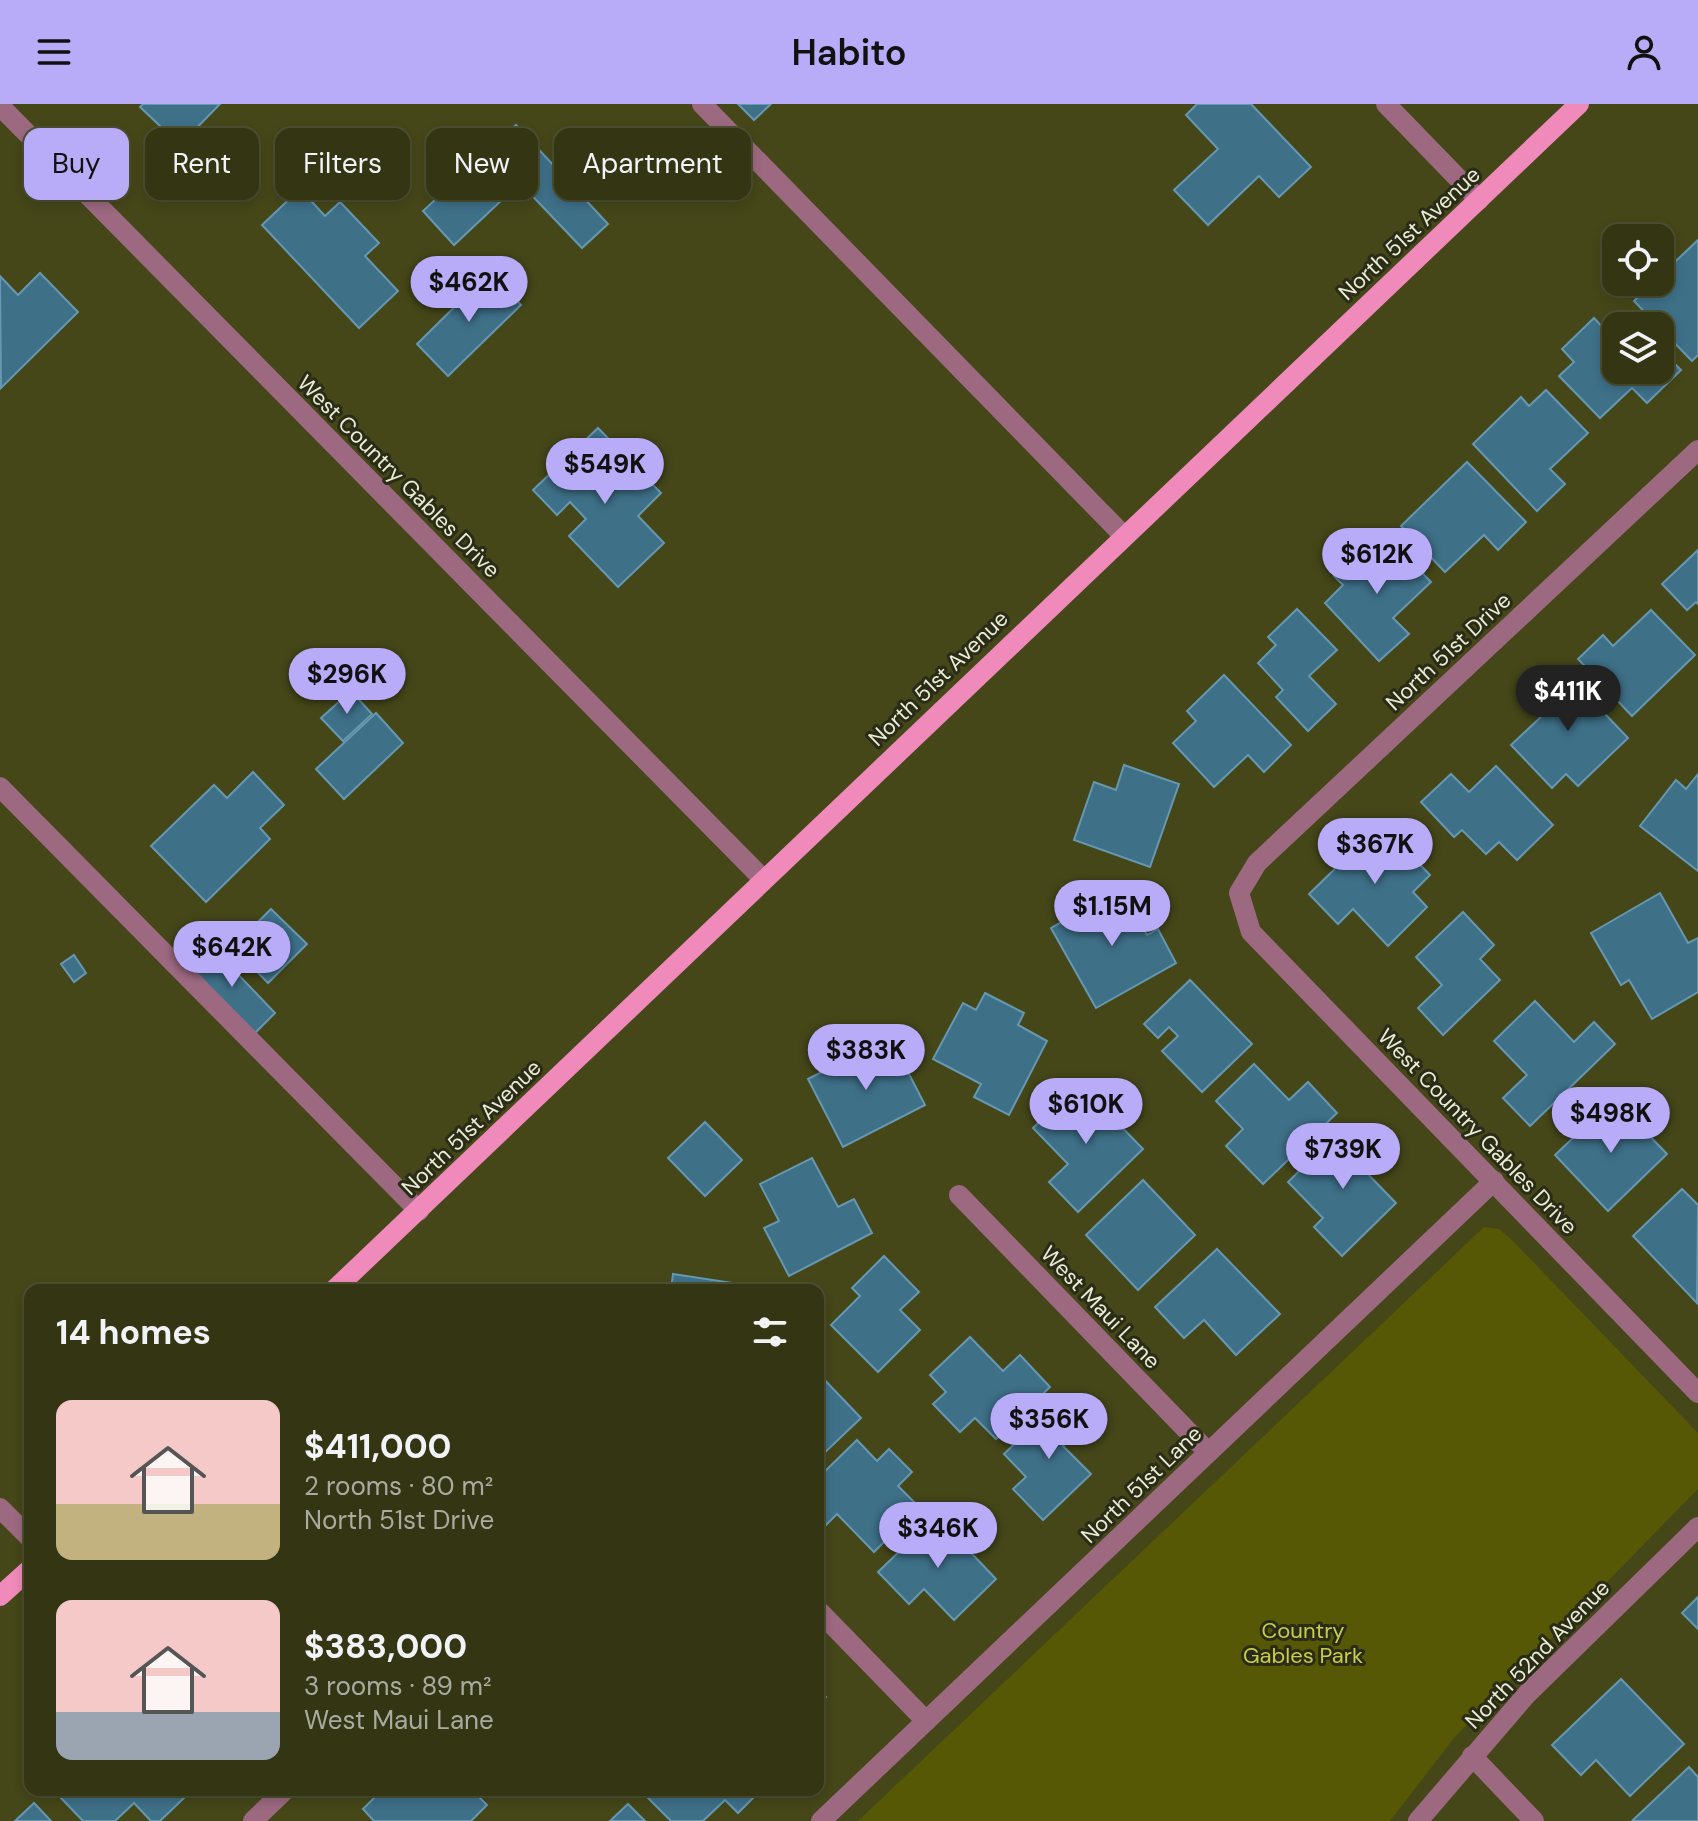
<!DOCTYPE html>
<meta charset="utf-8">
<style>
body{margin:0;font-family:"DM Sans",sans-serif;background:#3c3d1c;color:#f1f3f6;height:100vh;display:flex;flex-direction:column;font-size:30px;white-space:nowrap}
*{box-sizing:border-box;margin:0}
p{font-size:26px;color:#a9aba0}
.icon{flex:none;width:44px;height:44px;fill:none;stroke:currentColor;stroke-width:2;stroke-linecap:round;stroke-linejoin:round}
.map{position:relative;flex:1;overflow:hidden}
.drawer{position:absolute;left:24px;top:1180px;width:800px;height:512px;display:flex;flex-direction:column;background:#343513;border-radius:16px;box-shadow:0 4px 12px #0003,0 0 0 2px #4e5033}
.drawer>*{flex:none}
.guide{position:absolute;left:24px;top:24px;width:800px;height:72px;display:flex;gap:16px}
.fabs{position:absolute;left:1602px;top:120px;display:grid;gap:16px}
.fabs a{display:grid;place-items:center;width:72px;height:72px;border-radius:16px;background:#343513;box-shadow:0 4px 12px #0003,0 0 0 2px #4e5033;font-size:40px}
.price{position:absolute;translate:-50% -68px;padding:0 18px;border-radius:28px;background:#b8abf7;color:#111;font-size:26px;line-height:52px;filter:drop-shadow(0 2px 4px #0008)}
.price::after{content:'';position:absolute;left:50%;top:48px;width:24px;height:18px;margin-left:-12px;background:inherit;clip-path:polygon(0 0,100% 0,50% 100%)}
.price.selected{background:#222;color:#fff}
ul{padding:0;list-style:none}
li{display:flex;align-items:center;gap:24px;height:200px;padding:0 32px}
li span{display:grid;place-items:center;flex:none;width:224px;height:160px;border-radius:16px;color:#555}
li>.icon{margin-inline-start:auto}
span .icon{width:96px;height:96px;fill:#fffc;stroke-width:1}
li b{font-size:34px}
h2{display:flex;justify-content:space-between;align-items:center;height:96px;padding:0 32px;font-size:34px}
.chip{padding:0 28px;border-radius:16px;background:#343513;box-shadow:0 4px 12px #0003,0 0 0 2px #4e5033;font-size:28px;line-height:72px}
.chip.selected{background:#b8abf7;color:#111}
header{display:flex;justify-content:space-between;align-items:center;height:104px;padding:0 32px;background:#b8abf7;color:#111;font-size:36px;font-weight:600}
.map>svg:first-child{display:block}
</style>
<header><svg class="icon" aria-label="menu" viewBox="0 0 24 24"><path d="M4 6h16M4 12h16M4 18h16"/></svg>Habito<svg class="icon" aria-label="person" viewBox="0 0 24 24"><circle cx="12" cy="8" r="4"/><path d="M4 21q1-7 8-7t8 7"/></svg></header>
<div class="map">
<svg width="1698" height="1717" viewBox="0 0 1698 1717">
<rect width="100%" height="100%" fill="#454719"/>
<path fill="#565805" d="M1484,1123L1499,1125L1512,1136L1698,1329V1385L1454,1634L1390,1717H858Z"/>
<g fill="#3e7088" stroke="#6698b2" stroke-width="2">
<path d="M143,0H220L180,41L140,3Z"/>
<path d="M738,0H771L754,16Z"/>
<path d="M1197,0H1251L1311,63L1279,93L1259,72L1208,121L1174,86L1218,45L1186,11Z"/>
<path d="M516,21L608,120L582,144L520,79L454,141L423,107Z"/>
<path d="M300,85L325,112L340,98L379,139L365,152L398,187L359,224L262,121Z"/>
<path d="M1698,136V251L1692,257L1634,197L1654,178H1660V172Z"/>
<path d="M490,168L521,201L448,272L417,240Z"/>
<path d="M40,169L78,208L1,284L0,172L18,191Z"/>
<path d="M1626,209L1638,222H1616V266H1660V245L1681,266L1647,299L1632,284L1600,314L1559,272L1574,258L1562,245L1594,214L1607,228Z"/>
<path d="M1546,286L1588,329L1550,365L1565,380L1537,407L1473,340L1521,293L1529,302Z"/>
<path d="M598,324L661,389L638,412L664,439L618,483L569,432L586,415L570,398L557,411L533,386Z"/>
<path d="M1467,358L1526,418L1498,446L1484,431L1445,468L1401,422Z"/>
<path d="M1390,436L1431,478L1393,514L1409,530L1379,557L1325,499L1343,481L1334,472L1366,442L1374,451Z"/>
<path d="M1698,446V500L1696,498L1687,506L1662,480Z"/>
<path d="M1297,505L1337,546L1309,572L1336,600L1308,627L1276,593L1283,586L1258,559L1276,541L1268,533Z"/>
<path d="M1651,506L1695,551L1632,612L1578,555L1603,531L1613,542Z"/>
<path d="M1561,564L1628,634L1578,682L1566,670L1552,684L1511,641L1543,611L1529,596Z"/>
<path d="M1224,571L1291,641L1264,668L1248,651L1214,683L1173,639L1196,617L1187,607Z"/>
<path d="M351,587L372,610L343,637L321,614Z"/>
<path d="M376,609L403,639L344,695L316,665Z"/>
<path d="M1124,661L1179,680L1150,763L1074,736L1094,678L1116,686Z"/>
<path d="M1496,662L1553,721L1517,756L1499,738L1486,750L1462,726L1454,733L1421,698L1451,670L1469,688Z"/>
<path d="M253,668L284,701L260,724L270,735L206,798L151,742L214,681L227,694Z"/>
<path d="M1698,670V767L1640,722L1676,676L1686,685Z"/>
<path d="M1381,720L1430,771L1413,788L1427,803L1388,842L1353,805L1338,820L1309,790Z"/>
<path d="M1120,784L1147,831L1158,825L1176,859L1096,904L1051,824Z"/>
<path d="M1660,789L1688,839L1698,834V888L1652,915L1629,876L1621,881L1591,829Z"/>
<path d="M271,805L307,840L268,879L233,843Z"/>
<path d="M1463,808L1494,841L1480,855L1500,876L1443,931L1418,904L1442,881L1416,853Z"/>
<path d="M210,841L275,909L254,930L189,861Z"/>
<path d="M74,851L86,869L74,878L61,860Z"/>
<path d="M1190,876L1252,940L1202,988L1162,947L1178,932L1169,923L1158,934L1144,920Z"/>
<path d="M985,889L1024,909L1018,921L1047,937L1009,1011L974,993L981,980L933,955L963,899L976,906Z"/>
<path d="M1535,897L1574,938L1594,918L1615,940L1530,1022L1503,994L1527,971L1494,937Z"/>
<path d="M890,933L925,1001L843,1043L808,975Z"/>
<path d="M1254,960L1289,996L1308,978L1337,1009L1263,1080L1226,1042L1243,1025L1216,997Z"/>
<path d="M1079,979L1143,1045L1078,1108L1049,1078L1068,1060L1033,1024Z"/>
<path d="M1614,995L1667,1050L1608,1107L1555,1051Z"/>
<path d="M705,1018L742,1056L705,1092L668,1054Z"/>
<path d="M1347,1021L1375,1050L1361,1063L1396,1099L1342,1152L1314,1123L1323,1114L1288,1078Z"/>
<path d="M812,1054L838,1103L854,1095L872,1129L789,1172L764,1124L779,1117L760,1080Z"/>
<path d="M1143,1076L1195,1131L1138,1186L1086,1131Z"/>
<path d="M1682,1085L1698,1101L1697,1199L1633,1132Z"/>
<path d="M1217,1145L1280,1210L1236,1251L1204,1216L1184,1234L1155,1203Z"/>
<path d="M884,1152L919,1188L900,1206L920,1226L878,1268L831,1221L860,1192L852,1184Z"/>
<path d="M673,1170L733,1179L732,1186H671Z"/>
<path d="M970,1233L1003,1267L1020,1251L1050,1283L996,1335L975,1314L960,1328L933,1300L946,1288L930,1271Z"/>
<path d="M818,1269L861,1314L818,1355Z"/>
<path d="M1061,1295L1086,1320L1063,1342L1091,1370L1043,1416L1013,1385L1026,1373L1004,1350Z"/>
<path d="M857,1336L877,1357L889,1345L912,1368L898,1382L919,1403L874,1448L837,1410L825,1422L818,1415V1374Z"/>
<path d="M936,1412L996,1475L954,1516L924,1485L909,1500L878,1468Z"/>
<path d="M1698,1493V1525L1682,1509Z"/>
<path d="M1621,1575L1684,1640L1630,1692L1596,1656L1581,1671L1552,1641Z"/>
<path d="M818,1585L826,1593L818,1601Z"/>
<path d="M1689,1663L1698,1673V1717H1632Z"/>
<path d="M70,1686H177L184,1694L160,1717H151L134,1699L115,1717H83L61,1694Z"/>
<path d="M382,1686H401L405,1690L409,1686H472L487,1701L471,1717H374L363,1705Z"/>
<path d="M761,1686L738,1709L725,1696L703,1717H671L641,1687Z"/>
<path d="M34,1699L51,1717H15Z"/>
<path d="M628,1700L645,1717H610Z"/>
</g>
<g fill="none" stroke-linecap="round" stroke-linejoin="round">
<g stroke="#9c6980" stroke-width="20">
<path d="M702,0L1123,431"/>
<path d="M1386,0L1479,96"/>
<path d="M0,2L763,775"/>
<path d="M1698,346L1257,759L1239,789L1251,828L1698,1289"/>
<path d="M0,683L419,1107"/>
<path d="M959,1091L1208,1348"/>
<path d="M0,1404L30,1434"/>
<path d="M818,1506L926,1617"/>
<path d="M1472,1652L1534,1717"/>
<path d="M253,1717L285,1686"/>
<path d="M821,1717L1494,1077"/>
<path d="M1418,1717L1527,1590L1698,1423"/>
</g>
<g stroke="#f08aba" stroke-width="20">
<path d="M334,1186L1579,0"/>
<path d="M0,1492L30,1465"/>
</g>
</g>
<g text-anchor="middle" stroke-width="6" stroke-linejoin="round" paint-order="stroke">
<g font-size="22" fill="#eaecd3" stroke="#2b2c18">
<text transform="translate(1409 129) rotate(-43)" y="8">North 51st Avenue</text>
<text transform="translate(399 372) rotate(45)" y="8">West Country Gables Drive</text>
<text transform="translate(1448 547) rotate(-43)" y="8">North 51st Drive</text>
<text transform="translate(938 574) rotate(-44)" y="8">North 51st Avenue</text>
<text transform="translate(471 1023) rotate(-44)" y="8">North 51st Avenue</text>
<text transform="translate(1478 1027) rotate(46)" y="8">West Country Gables Drive</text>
<text transform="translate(1101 1203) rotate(46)" y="8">West Maui Lane</text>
<text transform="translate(1141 1380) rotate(-44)" y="8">North 51st Lane</text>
<text transform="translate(1537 1550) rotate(-46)" y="8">North 52nd Avenue</text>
</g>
<g font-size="22" fill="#c8cd4a" stroke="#2b2c18">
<text x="1303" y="1534">Country<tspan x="1303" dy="25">Gables Park</tspan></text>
</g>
</g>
</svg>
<div class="fabs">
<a><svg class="icon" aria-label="locate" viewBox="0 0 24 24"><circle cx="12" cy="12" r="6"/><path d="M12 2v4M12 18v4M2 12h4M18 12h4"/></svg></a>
<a><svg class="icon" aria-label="layers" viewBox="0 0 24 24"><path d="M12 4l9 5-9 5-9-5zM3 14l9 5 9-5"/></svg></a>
</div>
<b class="price" style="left:469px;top:220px">$462K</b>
<b class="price" style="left:605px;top:402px">$549K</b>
<b class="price" style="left:1377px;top:492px">$612K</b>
<b class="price" style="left:347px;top:612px">$296K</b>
<b class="price selected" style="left:1568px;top:629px">$411K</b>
<b class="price" style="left:1375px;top:782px">$367K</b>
<b class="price" style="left:1112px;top:844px">$1.15M</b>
<b class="price" style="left:232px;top:885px">$642K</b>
<b class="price" style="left:866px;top:988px">$383K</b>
<b class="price" style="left:1086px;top:1042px">$610K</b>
<b class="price" style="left:1611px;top:1051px">$498K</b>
<b class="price" style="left:1343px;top:1087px">$739K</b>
<b class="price" style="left:1049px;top:1357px">$356K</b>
<b class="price" style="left:938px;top:1466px">$346K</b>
<div class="guide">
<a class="chip selected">Buy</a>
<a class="chip">Rent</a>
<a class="chip">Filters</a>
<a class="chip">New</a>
<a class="chip">Apartment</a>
</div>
<section class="drawer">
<h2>14 homes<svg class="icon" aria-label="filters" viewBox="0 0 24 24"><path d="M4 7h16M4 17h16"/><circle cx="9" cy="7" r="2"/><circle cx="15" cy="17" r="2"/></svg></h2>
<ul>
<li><span style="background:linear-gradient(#f6c9c9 65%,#c2b280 0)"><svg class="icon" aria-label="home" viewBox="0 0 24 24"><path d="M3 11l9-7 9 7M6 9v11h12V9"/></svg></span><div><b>$411,000</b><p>2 rooms · 80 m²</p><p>North 51st Drive</p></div></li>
<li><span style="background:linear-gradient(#f6c9c9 70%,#9aa5b1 0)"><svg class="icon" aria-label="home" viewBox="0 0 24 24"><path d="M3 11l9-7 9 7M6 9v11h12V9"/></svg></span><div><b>$383,000</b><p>3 rooms · 89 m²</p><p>West Maui Lane</p></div></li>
</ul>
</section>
</div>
